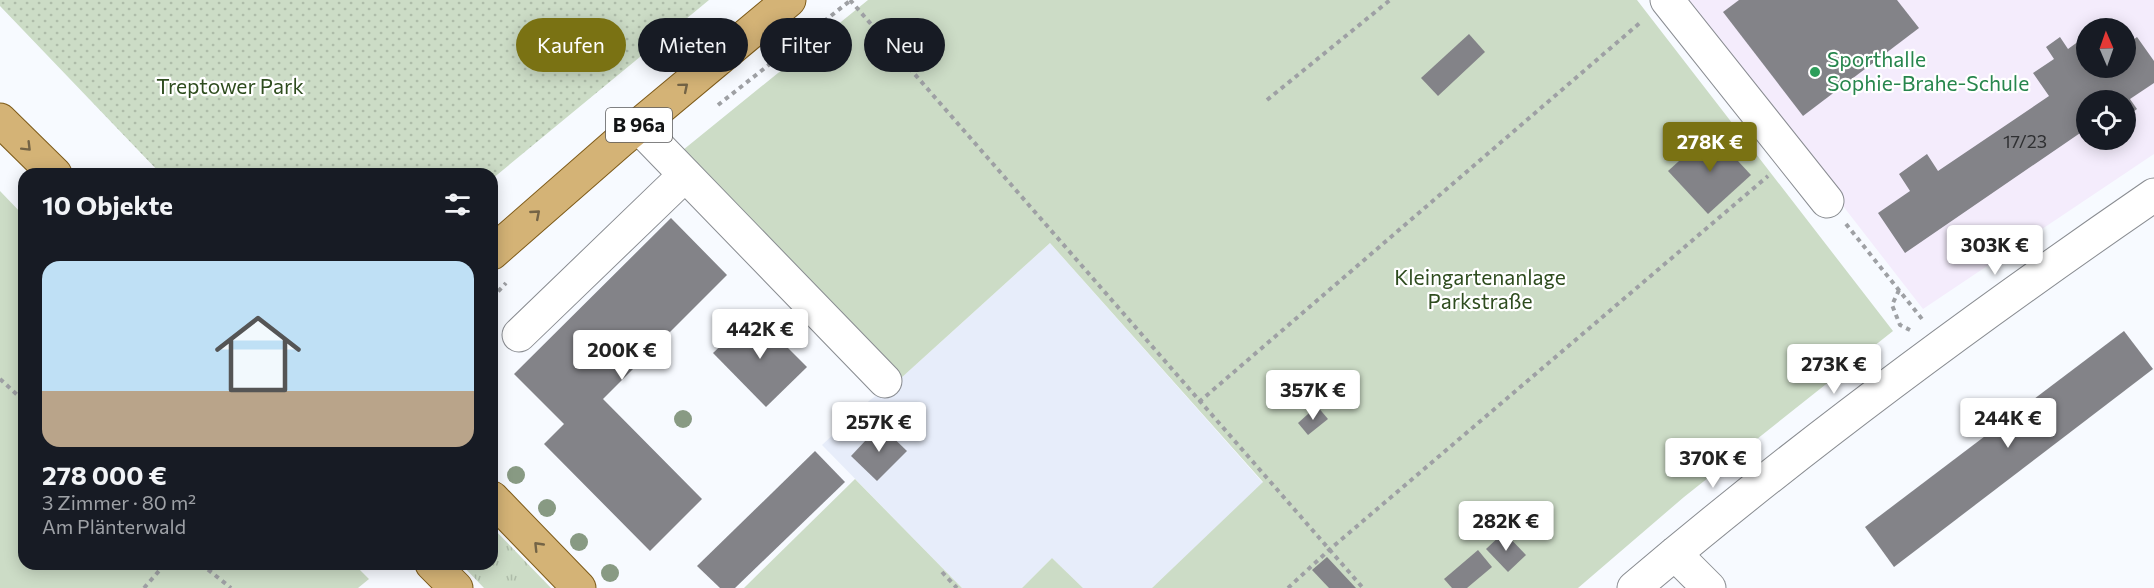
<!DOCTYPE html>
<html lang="de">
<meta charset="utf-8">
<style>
body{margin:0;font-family:Commissioner,sans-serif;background:#20242c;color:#f1f3f6;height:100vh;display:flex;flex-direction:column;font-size:22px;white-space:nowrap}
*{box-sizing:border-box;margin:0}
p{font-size:20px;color:#9ea1a6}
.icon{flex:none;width:33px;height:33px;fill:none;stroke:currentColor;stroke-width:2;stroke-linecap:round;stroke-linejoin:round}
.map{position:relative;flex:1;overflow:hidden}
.drawer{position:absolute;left:18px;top:168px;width:480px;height:402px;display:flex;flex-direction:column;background:#171b24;border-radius:18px;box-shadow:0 3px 15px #0003}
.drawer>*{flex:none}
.banner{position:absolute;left:516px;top:18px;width:570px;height:54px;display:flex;gap:12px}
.needle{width:39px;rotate:358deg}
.buttons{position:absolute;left:2076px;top:18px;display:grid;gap:12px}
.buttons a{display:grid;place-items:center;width:60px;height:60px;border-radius:50%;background:#171b24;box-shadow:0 3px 15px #0003;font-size:30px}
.price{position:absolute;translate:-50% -51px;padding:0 14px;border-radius:6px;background:#fff;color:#222;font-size:20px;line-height:39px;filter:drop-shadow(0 2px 3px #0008)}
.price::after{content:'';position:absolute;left:50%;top:36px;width:18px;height:14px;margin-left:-9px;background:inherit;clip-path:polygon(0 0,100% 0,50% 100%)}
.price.current{background:#7a7213;color:#fff}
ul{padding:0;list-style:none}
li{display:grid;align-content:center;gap:12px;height:318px;padding:0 24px}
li+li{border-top:2px solid #363941}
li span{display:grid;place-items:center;height:186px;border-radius:18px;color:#555}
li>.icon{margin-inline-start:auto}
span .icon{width:108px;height:108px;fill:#fffc;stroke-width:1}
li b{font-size:26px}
h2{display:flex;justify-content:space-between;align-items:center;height:72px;padding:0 24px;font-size:26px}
.chip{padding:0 21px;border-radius:27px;background:#171b24;box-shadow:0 3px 15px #0003;font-size:21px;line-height:54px}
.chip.current{background:#7a7213;color:#fff}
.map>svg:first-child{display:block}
</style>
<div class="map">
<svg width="2154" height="588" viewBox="0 0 2154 588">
<defs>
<pattern id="grass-tufts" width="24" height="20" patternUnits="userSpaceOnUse" patternTransform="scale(1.5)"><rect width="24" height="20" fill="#ccdcc6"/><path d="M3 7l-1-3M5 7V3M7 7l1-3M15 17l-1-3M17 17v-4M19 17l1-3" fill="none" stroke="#aebca9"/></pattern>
<pattern id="park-dots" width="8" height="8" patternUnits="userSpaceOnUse" patternTransform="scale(1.5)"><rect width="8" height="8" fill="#ccdcc6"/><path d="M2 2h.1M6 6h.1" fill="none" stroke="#aebca9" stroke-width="1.8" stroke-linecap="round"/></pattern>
</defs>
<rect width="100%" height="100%" fill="#f7faff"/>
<path fill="#e7edfa" d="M1050,243L1263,483L1152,588H1083L1052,558L1022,588H962L822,445L870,400L900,379Z"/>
<path fill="#f4ecfc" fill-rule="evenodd" d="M1683,0H2154V154L1923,309ZM2086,28H2126V68H2086ZM2086,100H2126V140H2086Z"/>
<path fill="url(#grass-tufts)" d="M492,527L551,588H484L461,564H492Z"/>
<path fill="url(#park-dots)" d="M0,0H709L492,179V174H161L0,6Z"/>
<g fill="#ccdcc6">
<path d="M868,0H1637L1893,331L1684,497L1578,588H1152L1263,482L1050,243L900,379L683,150Z"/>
<path d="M0,191L24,216V564H354L369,579L358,588H0Z"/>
<path d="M855,479L962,588H744Z"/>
<path d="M1052,558L1083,588H1022Z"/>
</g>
<g fill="#838388">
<path d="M1739,0H1897L1919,28L1803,116L1723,12Z"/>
<path d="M1469,34L1485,52L1438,96L1421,78Z"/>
<path d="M2086,36V68H2126V45L2137,37L2154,61V83L2130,99L2137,109L2126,117V100H2086V129L1905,253L1878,213L1910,191L1899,174L1927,154L1938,171L2049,96L2033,73L2054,59L2046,47L2060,37L2068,49Z"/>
<path d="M1711,132L1751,175L1708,214L1668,171Z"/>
<path d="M671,218L727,275L603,399L702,499L650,551L544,444L564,424L514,374Z"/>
<path d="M754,314L807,367L766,407L713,353Z"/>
<path d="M2124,331L2153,369L1894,567L1865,527Z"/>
<path d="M1317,406L1328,419L1308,435L1298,423Z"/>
<path d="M880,425L907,451L877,481L851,456Z"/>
<path d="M815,451L845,482L735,588H720L697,566Z"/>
<path d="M1504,532L1526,555L1508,572L1486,549Z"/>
<path d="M1478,550L1492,567L1467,588H1452L1444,579Z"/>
<path d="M1327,557L1356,588H1329L1312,570Z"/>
</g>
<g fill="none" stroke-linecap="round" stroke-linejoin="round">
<defs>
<g id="minor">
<path d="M1667,0L1827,201"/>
<path d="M638,126L885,381"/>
<path d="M519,335L685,175"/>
<path d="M1675,554L1709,588"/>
<path d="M1634,588C1800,447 1975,318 2154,195"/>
</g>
<g id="major">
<path d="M0,120L55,174"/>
<path d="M492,253L620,141L789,0"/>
<path d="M492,498L579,588"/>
<path d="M432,564L456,588"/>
</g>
</defs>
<use href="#minor" stroke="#898c91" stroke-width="35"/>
<use href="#major" stroke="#7e5b19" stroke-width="35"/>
<g stroke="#9ea0a4" stroke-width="4" stroke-dasharray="4.5 4.5" stroke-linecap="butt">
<path d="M850,0L1363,588"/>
<path d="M1267,100L1390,0"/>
<path d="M718,105L851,0"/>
<path d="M1846,224L1922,319"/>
<path d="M1899,290L1892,305L1900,325L1910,330"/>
<path d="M492,298L506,283"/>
<path d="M0,379L24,401"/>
<path d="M1199,402L1642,21"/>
<path d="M492,421L495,432"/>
<path d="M201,564L231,588"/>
<path d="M942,572L957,588"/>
<path d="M144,588L165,564"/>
<path d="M1288,588L1329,550L1768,176"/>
</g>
<use href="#minor" stroke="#fff" stroke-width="33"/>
<use href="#major" stroke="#d4b376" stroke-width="33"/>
</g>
<g fill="#889a83">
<circle cx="683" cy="419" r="9"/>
<circle cx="516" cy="475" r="9"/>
<circle cx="547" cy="508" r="9"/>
<circle cx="579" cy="542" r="9"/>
<circle cx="610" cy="573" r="9"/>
</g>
<defs><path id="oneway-chevron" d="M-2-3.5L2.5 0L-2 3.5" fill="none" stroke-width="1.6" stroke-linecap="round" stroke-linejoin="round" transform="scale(1.5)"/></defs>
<g stroke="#746446">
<use href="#oneway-chevron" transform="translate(684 87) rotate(-40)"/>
<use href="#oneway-chevron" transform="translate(27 147) rotate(45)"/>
<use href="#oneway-chevron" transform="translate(536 214) rotate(-41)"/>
<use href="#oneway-chevron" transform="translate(538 546) rotate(-134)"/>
</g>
<circle fill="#2e9e5b" stroke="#fff" stroke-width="2" cx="1815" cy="72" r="6"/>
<g text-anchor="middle" stroke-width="4.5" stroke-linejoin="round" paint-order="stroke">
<g font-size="18" fill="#2f3032">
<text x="2025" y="148">17/23</text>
</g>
<rect fill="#fff" stroke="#5a5a5b" stroke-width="1.5" x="606" y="108" width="66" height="34" rx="4.5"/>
<g font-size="20" font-weight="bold" fill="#131415">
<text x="639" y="132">B 96a</text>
</g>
<g font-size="21" fill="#27864d" stroke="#fff" text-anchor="start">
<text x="1827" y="67">Sporthalle<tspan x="1827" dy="24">Sophie-Brahe-Schule</tspan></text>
</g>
<g font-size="21" fill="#2e4c1e" stroke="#fff">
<text x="230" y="94">Treptower Park</text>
<text x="1480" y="285">Kleingartenanlage<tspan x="1480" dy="24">Parkstraße</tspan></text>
</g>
</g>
</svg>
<div class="buttons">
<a><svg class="needle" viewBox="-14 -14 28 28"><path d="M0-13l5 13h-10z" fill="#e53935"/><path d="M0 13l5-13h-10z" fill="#9ea1a6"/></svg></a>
<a><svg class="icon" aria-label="locate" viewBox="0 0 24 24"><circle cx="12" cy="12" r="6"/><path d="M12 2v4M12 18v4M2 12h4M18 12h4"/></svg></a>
</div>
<b class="price current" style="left:1710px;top:173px">278K €</b>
<b class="price" style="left:1995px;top:276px">303K €</b>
<b class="price" style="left:760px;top:360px">442K €</b>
<b class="price" style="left:622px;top:381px">200K €</b>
<b class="price" style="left:1834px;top:395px">273K €</b>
<b class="price" style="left:1313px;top:421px">357K €</b>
<b class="price" style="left:2008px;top:449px">244K €</b>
<b class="price" style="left:879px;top:453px">257K €</b>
<b class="price" style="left:1713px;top:489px">370K €</b>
<b class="price" style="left:1506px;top:552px">282K €</b>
<div class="banner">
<a class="chip current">Kaufen</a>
<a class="chip">Mieten</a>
<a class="chip">Filter</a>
<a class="chip">Neu</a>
</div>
<section class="drawer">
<h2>10 Objekte<svg class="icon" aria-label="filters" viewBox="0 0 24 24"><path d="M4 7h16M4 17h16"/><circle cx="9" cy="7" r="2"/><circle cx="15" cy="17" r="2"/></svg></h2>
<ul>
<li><span style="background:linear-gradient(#bfe0f5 70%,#b9a48a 0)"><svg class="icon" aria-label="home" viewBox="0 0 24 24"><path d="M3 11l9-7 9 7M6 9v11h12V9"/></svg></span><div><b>278 000 €</b><p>3 Zimmer · 80 m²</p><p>Am Plänterwald</p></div></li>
</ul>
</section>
</div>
